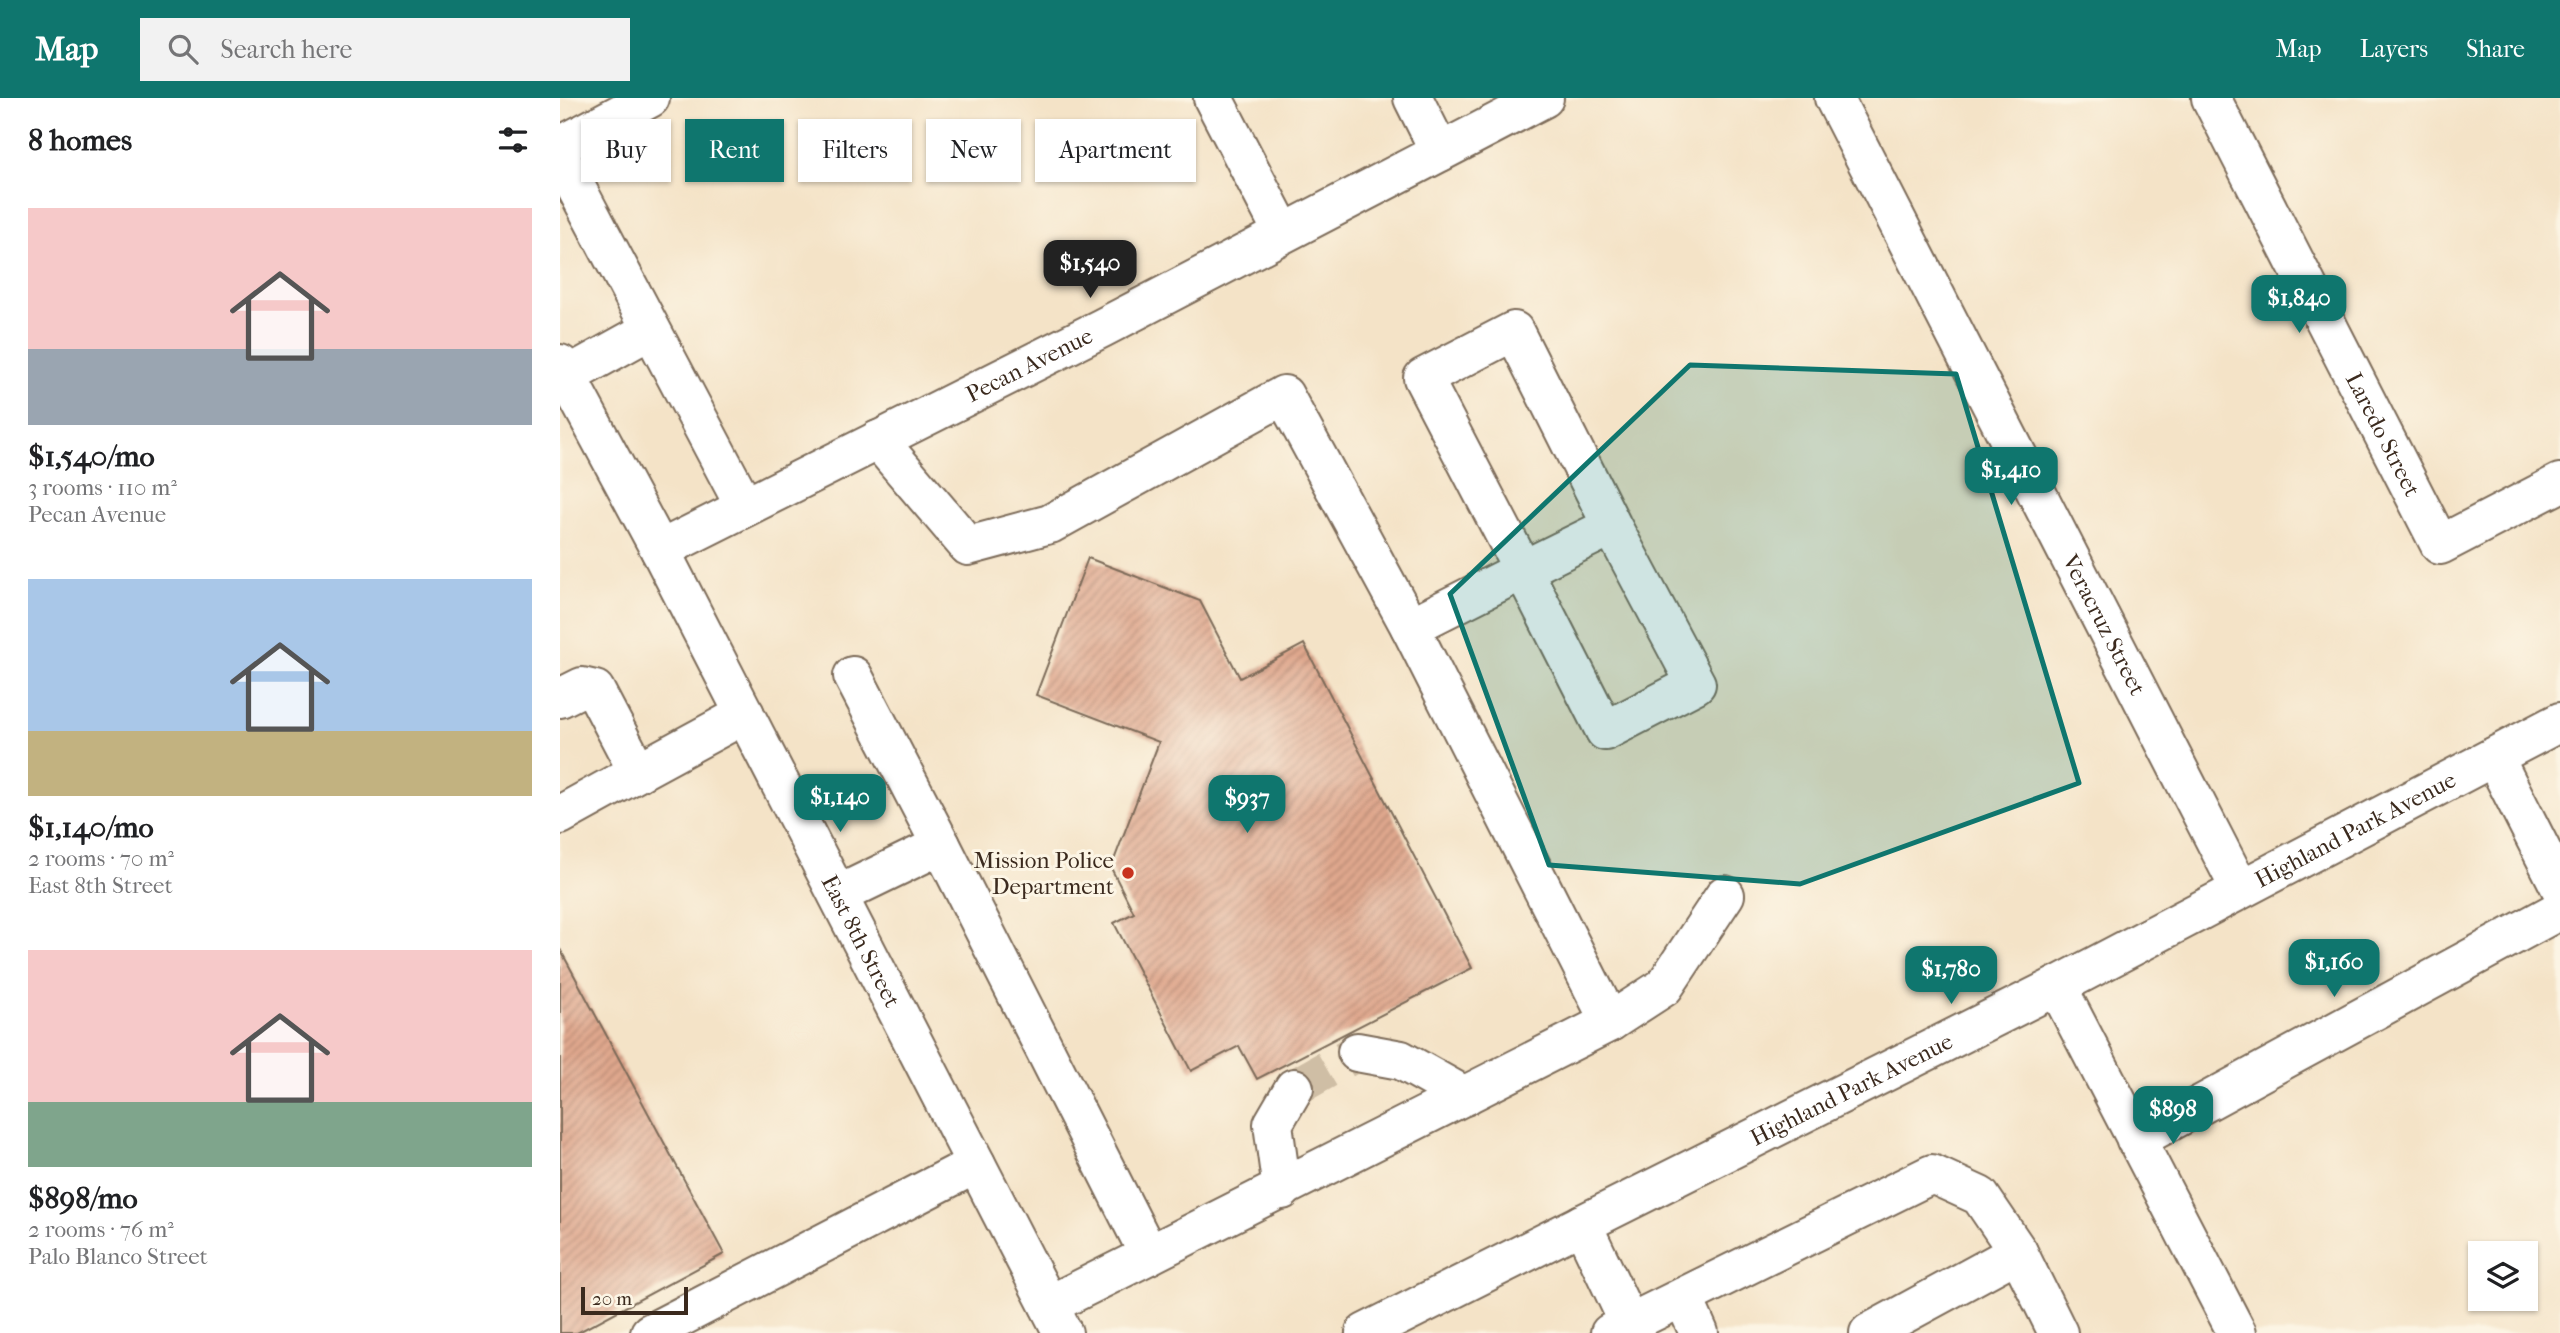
<!DOCTYPE html>
<meta charset="utf-8">
<style>
body{margin:0;font-family:"IM FELL French Canon",serif;background:#f2f2f2;color:#202124;height:100vh;display:flex;flex-direction:column;font-size:26px;white-space:nowrap}
*{box-sizing:border-box;margin:0}
p{font-size:23px;color:#757577}
.icon{flex:none;width:38px;height:38px;fill:none;stroke:currentColor;stroke-width:2;stroke-linecap:round;stroke-linejoin:round}
.map{position:relative;flex:1;overflow:hidden}
.panel{display:flex;flex-direction:column;background:#fff;width:560px}
.panel>*{flex:none}
.top-card{position:absolute;left:21px;top:21px;width:665px;height:63px;display:flex;gap:14px}
.tools{position:absolute;left:1908px;top:1143px;display:grid;gap:14px}
.tools a{display:grid;place-items:center;width:70px;height:70px;border-radius:0px;background:#fff;box-shadow:0 2px 5px #0004;font-size:35px}
.scale{position:absolute;left:21px;bottom:18px;width:107px;box-sizing:border-box;padding-left:7px;border:4px solid #3b2a1e;border-top:0;font-size:19px;line-height:24px;white-space:nowrap;color:#3b2a1e;-webkit-text-stroke:5px #fcf5e5;paint-order:stroke}
.price{position:absolute;translate:-50% -60px;padding:0 16px;border-radius:14px;background:#0f766e;color:#fff;font-size:23px;line-height:46px;filter:drop-shadow(0 2px 4px #0008)}
.price::after{content:'';position:absolute;left:50%;top:42px;width:21px;height:16px;margin-left:-10px;background:inherit;clip-path:polygon(0 0,100% 0,50% 100%)}
.price.active{background:#222;color:#fff}
ul{padding:0;list-style:none}
li{display:grid;align-content:center;gap:14px;height:371px;padding:0 28px}
li span{display:grid;place-items:center;height:217px;border-radius:0px;color:#555}
li>.icon{margin-inline-start:auto}
span .icon{width:126px;height:126px;fill:#fffc;stroke-width:1}
li b{font-size:30px}
h2{display:flex;justify-content:space-between;align-items:center;height:84px;padding:0 28px;font-size:30px}
.pill{padding:0 24px;border-radius:0px;background:#fff;box-shadow:0 2px 5px #0004;font-size:24px;line-height:63px}
.pill.active{background:#0f766e;color:#fff}
header{display:flex;align-items:center;gap:42px;box-sizing:border-box;height:98px;padding:0 35px;background:#0f766e;color:#fff}
header strong{font-size:33px}
nav{display:flex;gap:38px;margin-inline-start:auto;font-size:24px}
.search{width:490px;height:63px;background:#f2f2f2;display:flex;align-items:center;gap:18px;box-sizing:border-box;padding:0 24px;border-radius:0px;color:#757577;font-size:26px}
main{display:flex;flex:1;min-height:0}
.map>svg:first-child{display:block}
</style>
<header>
<strong>Map</strong>
<div class="search"><svg class="icon" aria-label="search" viewBox="0 0 24 24"><circle cx="10" cy="10" r="6"/><path d="M15 15l6 6"/></svg>Search here</div>
<nav><a>Map</a><a>Layers</a><a>Share</a></nav>
</header>
<main>
<section class="panel">
<h2>8 homes<svg class="icon" aria-label="filters" viewBox="0 0 24 24"><path d="M4 7h16M4 17h16"/><circle cx="9" cy="7" r="2"/><circle cx="15" cy="17" r="2"/></svg></h2>
<ul>
<li><span style="background:linear-gradient(#f6c9c9 65%,#9aa5b1 0)"><svg class="icon" aria-label="home" viewBox="0 0 24 24"><path d="M3 11l9-7 9 7M6 9v11h12V9"/></svg></span><div><b>$1,540/mo</b><p>3 rooms · 110 m²</p><p>Pecan Avenue</p></div></li>
<li><span style="background:linear-gradient(#a9c7e8 70%,#c2b280 0)"><svg class="icon" aria-label="home" viewBox="0 0 24 24"><path d="M3 11l9-7 9 7M6 9v11h12V9"/></svg></span><div><b>$1,140/mo</b><p>2 rooms · 70 m²</p><p>East 8th Street</p></div></li>
<li><span style="background:linear-gradient(#f6c9c9 70%,#7fa58c 0)"><svg class="icon" aria-label="home" viewBox="0 0 24 24"><path d="M3 11l9-7 9 7M6 9v11h12V9"/></svg></span><div><b>$898/mo</b><p>2 rooms · 76 m²</p><p>Palo Blanco Street</p></div></li>
</ul>
</section>
<div class="map">
<svg width="2000" height="1235" viewBox="0 0 2000 1235">
<defs>
<pattern id="building-hatch" width="6" height="6" patternUnits="userSpaceOnUse" patternTransform="scale(1.75)"><rect width="6" height="6" fill="#dfa78d"/><path d="M-1 1l2-2M0 6l6-6M5 7l2-2" fill="none" stroke="#b68873"/></pattern>
</defs>
<rect width="100%" height="100%" fill="#fcf5e5"/>
<filter id="ink" filterUnits="userSpaceOnUse"><feTurbulence type="fractalNoise" baseFrequency=".0143" numOctaves="2"/><feDisplacementMap in="SourceGraphic" scale="14" xChannelSelector="R" yChannelSelector="G"/><feConvolveMatrix kernelMatrix="1 2 1 2 8 2 1 2 1" color-interpolation-filters="sRGB"/></filter>
<filter id="wash" filterUnits="userSpaceOnUse"><feTurbulence type="fractalNoise" baseFrequency=".00686" numOctaves="4" result="noise"/><feDisplacementMap in="SourceGraphic" scale="28" xChannelSelector="R" yChannelSelector="G"/><feGaussianBlur stdDeviation="1.57" result="paint"/><feColorMatrix in="noise" values="0 0 0 0 0 0 0 0 0 0 0 0 0 0 0 0 0 1.4 0 .05"/><feComposite in="paint" operator="in"/></filter>
<g filter="url(#wash)">
<rect width="100%" height="100%" fill="#f4e3c7"/>
<g id="blocks">
<g fill="url(#building-hatch)">
<path d="M528,460L640,503L680,580L744,546L912,870L697,981L679,948L631,973L554,825L574,815L551,770L599,644L476,597Z"/>
<path d="M0,851L164,1156L17,1235H0Z"/>
</g>
</g>
</g>
<g filter="url(#ink)">
<use href="#blocks" fill-opacity="0" stroke="#7c6b59" stroke-width="2"/>
<g fill="none" stroke-linecap="round" stroke-linejoin="round">
<path stroke="#cfbea5" stroke-width="38" stroke-dasharray="38 19" stroke-linecap="butt" d="M734,990L797,954"/>
<defs>
<g id="minor">
<path d="M653,0L723,135"/>
<path d="M853,0L880,54"/>
<path id="s1" d="M1274,0L1680,791"/>
<path id="s2" d="M1651,0L1880,447L2000,385"/>
<path d="M0,48L90,0"/>
<path d="M0,59L185,409"/>
<path id="s3" d="M0,266L100,452L503,1235"/>
<path d="M7,278L90,232"/>
<path d="M318,342L408,448L490,426L724,297L850,529"/>
<path id="s4" d="M100,452L542,230L984,0"/>
<path d="M0,600L22,589L35,592L78,674L0,717"/>
<path d="M1934,659L2000,789"/>
<path d="M78,674L185,616"/>
<path d="M381,747L589,1157L1050,924L850,529L963,472L1045,633L1136,586L1052,428L954,233L863,280L963,472L1052,428"/>
<path d="M278,797L381,747L293,578"/>
<path d="M1497,888L1677,1235"/>
<path d="M1050,924L1104,889L1165,797"/>
<path d="M797,954L841,962L905,998"/>
<path d="M1576,1042L2000,812"/>
<path d="M722,1092L713,1026L734,990"/>
<path d="M1022,1126L1069,1225"/>
<path d="M1123,1199L1139,1235"/>
<path d="M489,1207L589,1157"/>
<path d="M90,1235L416,1066"/>
<path id="s5" d="M805,1235L1497,888L2000,624"/>
<path d="M1050,1235L1372,1076L1420,1098L1458,1154L1498,1235"/>
<path d="M1309,1235L1458,1154"/>
</g>
</defs>
<use href="#minor" stroke="#7c6b59" stroke-width="42"/>
<use href="#minor" stroke="#fff" stroke-width="38"/>
</g>
</g>
<path fill="#0f766e" fill-opacity="0.2" stroke="#0f766e" stroke-width="5" stroke-linejoin="round" d="M1130,267L1396,276L1519,685L1240,786L989,767L890,496Z"/>
<circle fill="#c8321e" stroke="#fcf5e5" stroke-width="2.5" cx="568" cy="775" r="7"/>
<g text-anchor="middle" stroke-width="6" stroke-linejoin="round" paint-order="stroke">
<g font-size="23" fill="#3b2a1e" stroke="#fcf5e5">
<text dy="8" stroke="none"><textPath href="#s4" startOffset="413">Pecan Avenue</textPath></text>
<text dy="8" stroke="none"><textPath href="#s2" startOffset="378">Laredo Street</textPath></text>
<text dy="8" stroke="none"><textPath href="#s1" startOffset="592">Veracruz Street</textPath></text>
<text dy="8" stroke="none"><textPath href="#s5" startOffset="1111">Highland Park Avenue</textPath></text>
<text dy="8" stroke="none"><textPath href="#s3" startOffset="651">East 8th Street</textPath></text>
<text dy="8" stroke="none"><textPath href="#s5" startOffset="544">Highland Park Avenue</textPath></text>
</g>
<g font-size="23" fill="#3b2a1e" stroke="#fcf5e5" text-anchor="end">
<text x="554" y="770">Mission Police<tspan x="554" dy="26">Department</tspan></text>
</g>
</g>
</svg>
<div class="tools">
<a><svg class="icon" aria-label="layers" viewBox="0 0 24 24"><path d="M12 4l9 5-9 5-9-5zM3 14l9 5 9-5"/></svg></a>
</div>
<div class="scale">20 m</div>
<b class="price active" style="left:530px;top:202px">$1,540</b>
<b class="price" style="left:1739px;top:237px">$1,840</b>
<b class="price" style="left:1451px;top:409px">$1,410</b>
<b class="price" style="left:280px;top:736px">$1,140</b>
<b class="price" style="left:687px;top:737px">$937</b>
<b class="price" style="left:1774px;top:901px">$1,160</b>
<b class="price" style="left:1391px;top:908px">$1,780</b>
<b class="price" style="left:1613px;top:1048px">$898</b>
<div class="top-card">
<a class="pill">Buy</a>
<a class="pill active">Rent</a>
<a class="pill">Filters</a>
<a class="pill">New</a>
<a class="pill">Apartment</a>
</div>
</div>
</main>
